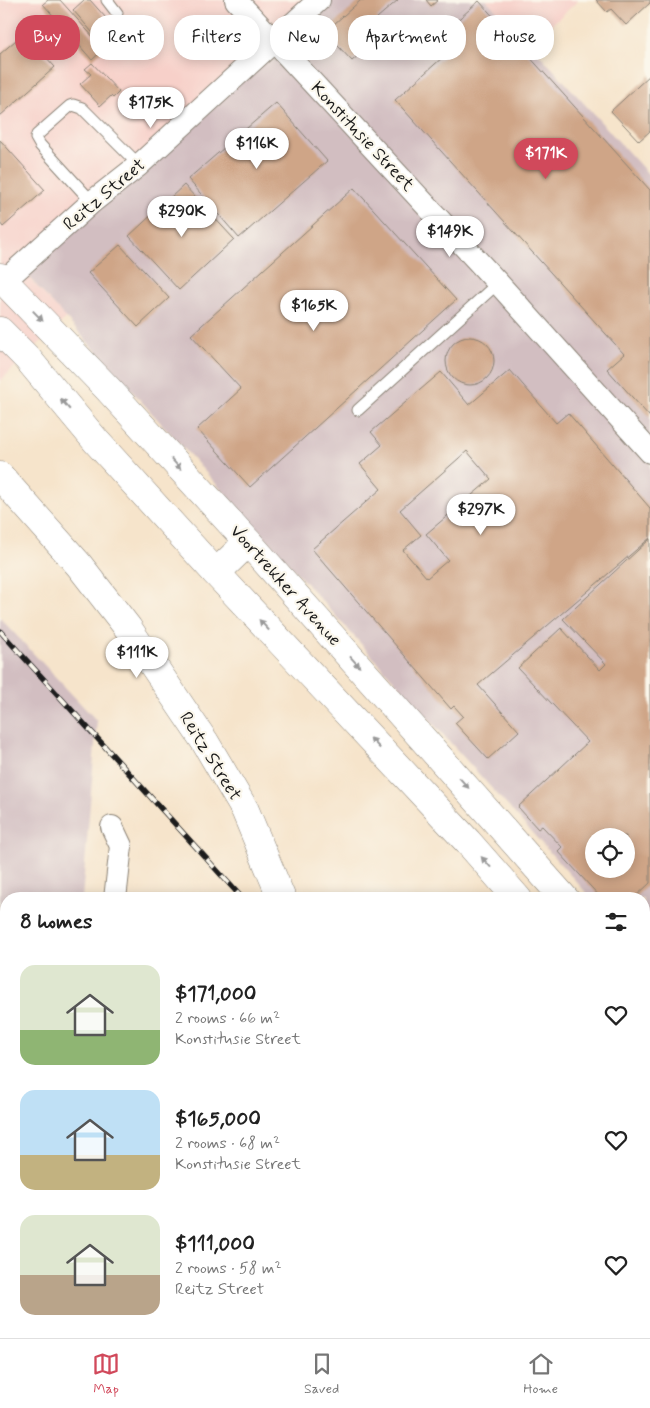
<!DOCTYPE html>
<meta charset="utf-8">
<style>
body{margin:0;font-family:Mynerve,sans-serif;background:#f2f2f2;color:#222;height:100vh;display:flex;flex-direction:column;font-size:19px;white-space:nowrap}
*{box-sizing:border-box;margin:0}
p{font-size:16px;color:#767676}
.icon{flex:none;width:28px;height:28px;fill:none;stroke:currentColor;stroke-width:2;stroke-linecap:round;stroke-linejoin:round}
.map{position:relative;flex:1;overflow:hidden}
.panel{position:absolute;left:0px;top:892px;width:650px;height:446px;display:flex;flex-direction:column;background:#fff;border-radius:20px 20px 0 0;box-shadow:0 2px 12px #0003}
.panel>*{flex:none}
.hud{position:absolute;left:15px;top:15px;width:620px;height:45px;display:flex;gap:10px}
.fabs{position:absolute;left:585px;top:828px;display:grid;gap:10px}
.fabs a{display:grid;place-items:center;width:50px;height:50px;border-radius:50%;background:#fff;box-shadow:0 2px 12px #0003;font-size:25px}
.price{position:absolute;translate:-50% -42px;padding:0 11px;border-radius:18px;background:#fff;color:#222;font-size:16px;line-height:32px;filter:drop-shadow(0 1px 2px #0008)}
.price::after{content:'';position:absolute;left:50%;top:30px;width:15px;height:11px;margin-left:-8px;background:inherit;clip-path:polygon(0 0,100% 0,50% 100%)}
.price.active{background:#d1495b;color:#fff}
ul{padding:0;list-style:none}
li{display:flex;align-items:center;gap:15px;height:125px;padding:0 20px}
li span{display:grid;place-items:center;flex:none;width:140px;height:100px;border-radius:15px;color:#555}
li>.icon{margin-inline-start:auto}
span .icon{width:60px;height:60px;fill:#fffc;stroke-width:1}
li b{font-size:21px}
h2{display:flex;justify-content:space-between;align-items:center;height:60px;padding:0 20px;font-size:21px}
.pill{padding:0 18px;border-radius:20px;background:#fff;box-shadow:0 2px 12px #0003;font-size:18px;line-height:45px}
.pill.active{background:#d1495b;color:#fff}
.menu{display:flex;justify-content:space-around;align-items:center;height:70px;border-top:1px solid #e0e0e0;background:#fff;font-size:14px;color:#767676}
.menu a{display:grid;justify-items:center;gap:2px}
.menu .active{color:#d1495b}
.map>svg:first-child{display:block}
</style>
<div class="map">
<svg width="650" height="1338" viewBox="0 0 650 1338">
<rect width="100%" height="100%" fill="#fbf7ec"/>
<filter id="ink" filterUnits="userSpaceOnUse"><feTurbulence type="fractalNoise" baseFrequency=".02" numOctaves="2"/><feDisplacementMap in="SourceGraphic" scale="10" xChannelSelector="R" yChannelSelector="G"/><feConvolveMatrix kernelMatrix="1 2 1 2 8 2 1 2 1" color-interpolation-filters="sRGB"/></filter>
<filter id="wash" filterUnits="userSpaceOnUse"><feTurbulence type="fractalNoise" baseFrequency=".0096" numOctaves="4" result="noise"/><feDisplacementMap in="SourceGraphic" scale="20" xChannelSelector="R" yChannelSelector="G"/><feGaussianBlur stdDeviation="1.12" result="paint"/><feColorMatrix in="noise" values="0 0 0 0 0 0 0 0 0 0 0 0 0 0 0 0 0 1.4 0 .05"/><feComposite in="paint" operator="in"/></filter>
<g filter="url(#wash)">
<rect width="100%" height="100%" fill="#f6e4cb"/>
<g fill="#f7d0c9">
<path d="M0,0H328L25,274L66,318L0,381Z"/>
<path d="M486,0H579L530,44Z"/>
</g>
<g fill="#d2bec1" fill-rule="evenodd">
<path d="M328,0H486L530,44L650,176V963L644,956V899H592L25,273ZM594,836H626V869H594Z"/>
<path d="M0,618L97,721L82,899H6V1138L0,1143Z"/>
<path d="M650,1118V1338H328L330,1332H644V1120Z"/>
</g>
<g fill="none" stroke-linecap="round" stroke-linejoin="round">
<path stroke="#53add1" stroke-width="39" d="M0,1285L6,1282"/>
</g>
<g id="blocks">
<g fill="#cfa587" fill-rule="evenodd">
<path d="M48,0H60L104,49L92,60L43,4Z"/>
<path d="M84,0H90L114,27L99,40L73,10Z"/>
<path d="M361,0H398L377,18L387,30L352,61L325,32Z"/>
<path d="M426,0H438L431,6Z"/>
<path d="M596,0H650V3L626,25L611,9L607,12Z"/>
<path d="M479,1L650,190V417L607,369L624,354L395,100L463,39L451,26Z"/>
<path d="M24,33L55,67L0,116V54Z"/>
<path d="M92,63L119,92L113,98L111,96L100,106L80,84L91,74L85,69Z"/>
<path d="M650,75V131L639,141L611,111Z"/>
<path d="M276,103L327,161L239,238L188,179Z"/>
<path d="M0,140L45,190L3,227L0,223Z"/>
<path d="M184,185L234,239L179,290L129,236Z"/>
<path d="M354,188L456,300L250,487L197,429L241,389L191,335Z"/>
<path d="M120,245L169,298L138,327L88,273Z"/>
<circle cx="470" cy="361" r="24"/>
<path d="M510,370L556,423L568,413L650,508V538L478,685L519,731L488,759L455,723L463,716L454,706L451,709L312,549L381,489L360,464L382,445L371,432L441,372L469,405ZM467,451L491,479L426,534L448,560L427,578L403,550L421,535L400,510Z"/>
<path d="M650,539V883L633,899H602L558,851L562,847L542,826L538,829L518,807L588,742L518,668L561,628L600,670L606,664L563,619ZM594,836H626V869H594Z"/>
</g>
</g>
</g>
<g filter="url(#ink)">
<use href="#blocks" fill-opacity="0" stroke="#898074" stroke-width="1"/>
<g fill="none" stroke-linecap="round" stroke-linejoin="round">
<defs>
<g id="lane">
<path d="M107,0L117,13"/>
<path d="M92,202L40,145L36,138L37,135L70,106L73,105L82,108L139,165"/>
<path d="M358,410L498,283"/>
</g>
<g id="street">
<path d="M236,0L498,283L650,452"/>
<path d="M4,281L92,202L139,165L319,0"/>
<path d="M112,827L121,846L115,899"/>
<path d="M0,1158L6,1152"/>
<path d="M70,1338V1332"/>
</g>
<g id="secondary">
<path d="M0,476L79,565L128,628L205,742L245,810L282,899"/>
<path d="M250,1338L254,1332"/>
</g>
<g id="primary">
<path d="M0,277L108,389L248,542L565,899"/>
<path d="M0,331L27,358L96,441L216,573L468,842L518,899"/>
<path d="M216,573L248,542"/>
<path d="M644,989L650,997"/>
<path d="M644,1041L650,1048"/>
</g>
</defs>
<use href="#lane" stroke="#898074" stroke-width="13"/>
<use href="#street" stroke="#898074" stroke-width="24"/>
<use href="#secondary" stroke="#898074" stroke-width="29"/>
<use href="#primary" stroke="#898074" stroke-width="29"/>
<use href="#lane" stroke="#fff" stroke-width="11"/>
<use href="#street" stroke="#fff" stroke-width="22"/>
<use href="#secondary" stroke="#fff" stroke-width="28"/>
<use href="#primary" stroke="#fff" stroke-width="28"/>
<defs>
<g id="rail">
<path d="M0,631L243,899"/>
<path d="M644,1319L650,1324"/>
</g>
</defs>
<use href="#rail" stroke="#1c1c1c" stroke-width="5.5"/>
<use href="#rail" stroke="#fbf7ec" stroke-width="4" stroke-dasharray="11" stroke-linecap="butt"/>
</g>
<defs><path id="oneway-solid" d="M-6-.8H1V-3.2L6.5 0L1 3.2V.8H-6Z" transform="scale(1.25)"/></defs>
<g fill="#999">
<use href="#oneway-solid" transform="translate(38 316) rotate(46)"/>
<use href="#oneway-solid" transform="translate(65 404) rotate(-130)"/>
<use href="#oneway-solid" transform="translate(176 464) rotate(48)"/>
<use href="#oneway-solid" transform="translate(264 625) rotate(-133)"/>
<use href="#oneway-solid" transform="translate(355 662) rotate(48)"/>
<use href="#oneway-solid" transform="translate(375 743) rotate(-133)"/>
<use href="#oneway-solid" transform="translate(464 783) rotate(48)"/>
<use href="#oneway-solid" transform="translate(486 862) rotate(-132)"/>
</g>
</g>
<g text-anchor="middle" stroke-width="4.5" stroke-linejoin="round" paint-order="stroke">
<g font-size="18" fill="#1c1c1c" stroke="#fbf7ec">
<text transform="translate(363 136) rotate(47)" y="6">Konstitusie Street</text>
<text transform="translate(104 194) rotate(-40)" y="6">Reitz Street</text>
<text transform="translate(286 585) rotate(48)" y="6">Voortrekker Avenue</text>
<text transform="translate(211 756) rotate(58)" y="6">Reitz Street</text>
</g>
</g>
</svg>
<div class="fabs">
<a><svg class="icon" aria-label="locate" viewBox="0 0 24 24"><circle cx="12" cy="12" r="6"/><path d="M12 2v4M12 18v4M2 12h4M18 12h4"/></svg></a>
</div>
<b class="price" style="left:151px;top:129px">$175K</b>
<b class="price" style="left:257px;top:170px">$116K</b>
<b class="price active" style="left:546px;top:180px">$171K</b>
<b class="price" style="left:182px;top:238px">$290K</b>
<b class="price" style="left:450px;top:258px">$149K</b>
<b class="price" style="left:314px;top:332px">$165K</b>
<b class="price" style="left:481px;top:536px">$297K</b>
<b class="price" style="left:137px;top:679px">$111K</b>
<div class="hud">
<a class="pill active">Buy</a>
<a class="pill">Rent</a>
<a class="pill">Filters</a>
<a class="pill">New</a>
<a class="pill">Apartment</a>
<a class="pill">House</a>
</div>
<section class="panel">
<h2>8 homes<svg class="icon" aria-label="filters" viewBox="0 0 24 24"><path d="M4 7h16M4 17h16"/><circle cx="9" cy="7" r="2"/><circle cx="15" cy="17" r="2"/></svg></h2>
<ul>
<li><span style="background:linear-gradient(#dfe7d0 65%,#8fb573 0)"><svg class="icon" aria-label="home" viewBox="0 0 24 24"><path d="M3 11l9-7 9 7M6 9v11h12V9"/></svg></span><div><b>$171,000</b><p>2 rooms · 66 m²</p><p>Konstitusie Street</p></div><svg class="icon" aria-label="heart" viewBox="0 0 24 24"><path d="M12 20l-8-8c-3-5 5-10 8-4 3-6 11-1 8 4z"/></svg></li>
<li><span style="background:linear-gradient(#bfe0f5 65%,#c2b280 0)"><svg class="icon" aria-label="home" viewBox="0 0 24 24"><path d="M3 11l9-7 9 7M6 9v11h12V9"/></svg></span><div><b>$165,000</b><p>2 rooms · 68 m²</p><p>Konstitusie Street</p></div><svg class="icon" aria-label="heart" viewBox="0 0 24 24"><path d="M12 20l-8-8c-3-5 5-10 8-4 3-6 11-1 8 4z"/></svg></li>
<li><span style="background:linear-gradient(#dfe7d0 60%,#b9a48a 0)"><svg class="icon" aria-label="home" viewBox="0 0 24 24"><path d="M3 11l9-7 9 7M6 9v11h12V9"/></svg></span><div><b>$111,000</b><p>2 rooms · 58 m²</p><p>Reitz Street</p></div><svg class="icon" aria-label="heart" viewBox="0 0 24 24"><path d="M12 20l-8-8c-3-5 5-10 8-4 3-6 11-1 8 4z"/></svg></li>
</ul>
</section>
</div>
<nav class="menu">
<a class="active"><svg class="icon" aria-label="map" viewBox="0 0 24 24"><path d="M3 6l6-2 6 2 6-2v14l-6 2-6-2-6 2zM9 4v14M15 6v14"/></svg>Map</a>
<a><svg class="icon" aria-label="saved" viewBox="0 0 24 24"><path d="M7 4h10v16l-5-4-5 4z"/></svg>Saved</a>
<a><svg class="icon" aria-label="home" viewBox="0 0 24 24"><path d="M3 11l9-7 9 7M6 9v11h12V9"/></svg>Home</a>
</nav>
